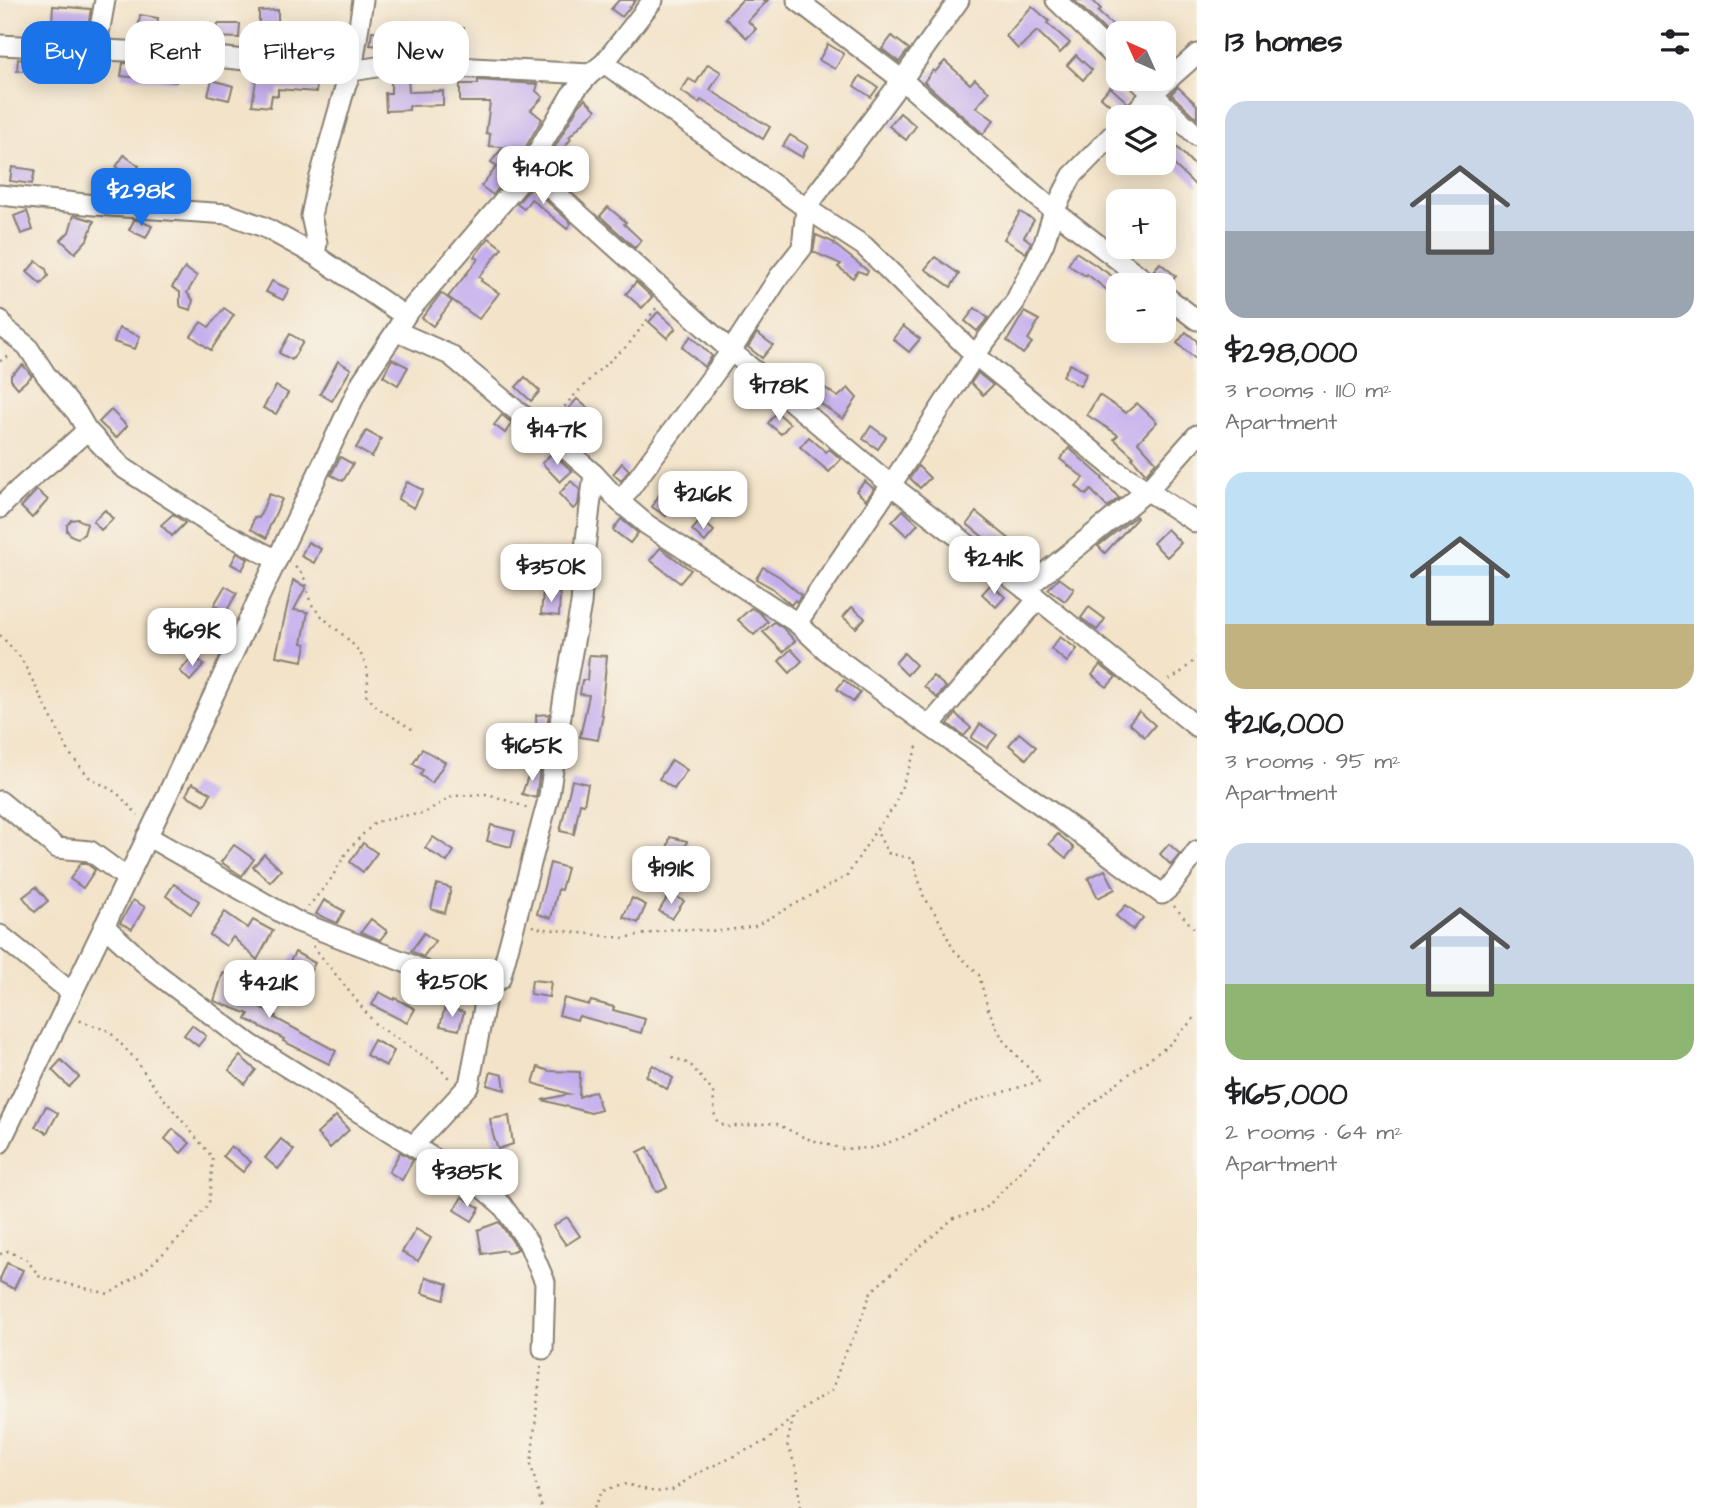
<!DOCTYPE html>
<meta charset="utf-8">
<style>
body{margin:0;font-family:"Architects Daughter",sans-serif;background:#f6f6f6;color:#202124;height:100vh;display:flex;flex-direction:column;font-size:26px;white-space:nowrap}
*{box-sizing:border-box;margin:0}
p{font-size:23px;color:#757577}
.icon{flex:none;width:38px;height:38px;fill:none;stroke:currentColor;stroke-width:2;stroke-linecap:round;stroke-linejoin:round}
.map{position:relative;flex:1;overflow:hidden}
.panel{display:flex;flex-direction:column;background:#fff;width:525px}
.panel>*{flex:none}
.hud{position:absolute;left:21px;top:21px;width:665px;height:63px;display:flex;gap:14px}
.needle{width:46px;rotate:315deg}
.tools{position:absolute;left:1106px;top:21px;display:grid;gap:14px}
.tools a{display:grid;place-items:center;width:70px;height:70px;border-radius:14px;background:#fff;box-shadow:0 4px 18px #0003;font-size:35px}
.price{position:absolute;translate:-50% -60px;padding:0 16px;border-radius:14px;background:#fff;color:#222;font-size:23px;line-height:46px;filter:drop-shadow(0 2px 4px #0008)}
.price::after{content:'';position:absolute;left:50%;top:42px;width:21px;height:16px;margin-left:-10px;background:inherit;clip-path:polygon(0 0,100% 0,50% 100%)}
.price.on{background:#1a73e8;color:#fff}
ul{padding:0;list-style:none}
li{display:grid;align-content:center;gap:14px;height:371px;padding:0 28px}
li span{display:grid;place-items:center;height:217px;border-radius:21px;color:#555}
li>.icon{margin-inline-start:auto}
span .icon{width:126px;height:126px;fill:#fffc;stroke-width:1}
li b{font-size:30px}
h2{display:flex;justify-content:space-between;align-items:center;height:84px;padding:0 28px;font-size:30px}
.chip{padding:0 24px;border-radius:21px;background:#fff;box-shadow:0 4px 18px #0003;font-size:24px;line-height:63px}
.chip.on{background:#1a73e8;color:#fff}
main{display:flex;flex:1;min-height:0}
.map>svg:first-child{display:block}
</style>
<main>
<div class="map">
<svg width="1197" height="1508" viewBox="0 0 1197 1508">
<rect width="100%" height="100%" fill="#f7f3e8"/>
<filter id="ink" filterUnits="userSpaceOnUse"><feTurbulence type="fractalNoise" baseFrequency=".0143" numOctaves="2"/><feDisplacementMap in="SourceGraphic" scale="14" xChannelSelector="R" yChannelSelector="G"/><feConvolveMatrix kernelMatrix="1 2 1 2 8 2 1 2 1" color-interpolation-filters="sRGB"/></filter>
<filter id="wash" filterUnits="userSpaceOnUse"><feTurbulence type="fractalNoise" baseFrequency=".00686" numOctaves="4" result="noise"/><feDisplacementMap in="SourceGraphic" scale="28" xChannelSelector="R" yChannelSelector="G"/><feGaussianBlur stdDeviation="1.57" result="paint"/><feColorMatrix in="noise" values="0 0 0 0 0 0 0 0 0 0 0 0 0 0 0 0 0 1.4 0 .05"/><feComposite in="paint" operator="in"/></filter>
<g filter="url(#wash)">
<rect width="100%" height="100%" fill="#f3e3c9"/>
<g id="blocks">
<g fill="#c4adee">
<path d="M619,0H636L622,17L611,9Z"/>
<path d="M742,0H768L748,21L756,29L747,38L725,18Z"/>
<path d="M1074,0H1092L1101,9L1098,12L1118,30V43Z"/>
<path d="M53,6L91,9L88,26L52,23Z"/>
<path d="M1032,6L1049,21L1047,23L1070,43L1060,53L1037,31L1018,49L1006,36Z"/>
<path d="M278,10V24L259,25V11Z"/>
<path d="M140,15L158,18L156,33L138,31Z"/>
<path d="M218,24H240L239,38L217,37Z"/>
<rect x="308" y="27" width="22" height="13"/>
<path d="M417,28H464L463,43L417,44Z"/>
<path d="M372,31L391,33L389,47L370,45Z"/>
<path d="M892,36L909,49L899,62L882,49Z"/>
<path d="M828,44L844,54L835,69L819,60Z"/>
<path d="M1076,55L1092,70L1083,80L1067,65Z"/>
<path d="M18,59L98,62V71H78V69H55L17,71Z"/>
<path d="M945,61L970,84L975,79L989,92L976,107L994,120L983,134L924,82L933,70L935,72Z"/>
<path d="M123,63L177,66L176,82L121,76Z"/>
<path d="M708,64L721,72L710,90L770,127L763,139L723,113L701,100L699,103L681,91L689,79L696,83Z"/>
<path d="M257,74L318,80L316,92L278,89V96L272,95L270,107L252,105Z"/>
<path d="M396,76L408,77L409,92L443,91V105L409,106V110L386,111L385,93H391V77Z"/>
<path d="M860,76L878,87L871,97L854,86Z"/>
<path d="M212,80L233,86L229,100L208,95Z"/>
<path d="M478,80L538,84L536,91L543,97L531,110L542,119L509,176L493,195L481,186L497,166L491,162L503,147L489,146L490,134L486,133L490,102H460V84H478Z"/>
<path d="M1110,87L1127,102L1118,112L1101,97Z"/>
<path d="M1178,87L1197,105V119L1171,94Z"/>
<path d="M585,99L596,110L569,137L571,139L558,155L556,153L545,166H544L579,105Z"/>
<path d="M900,113L916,126L906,140L889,126Z"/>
<path d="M1164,134L1197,168V187L1164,155Z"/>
<path d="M790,135L808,146L802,157L783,146Z"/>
<path d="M124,155L139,166L129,177L116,167Z"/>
<path d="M12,167L35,170L32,184L10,181Z"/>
<path d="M152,181L166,189L162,197L149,196L144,194Z"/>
<path d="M531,187L571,223L567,229L531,199L524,209L517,204Z"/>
<path d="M608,207L626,222L624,224L641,240L635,248L600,216Z"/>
<path d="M27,211L33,230L21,234L14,216Z"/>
<path d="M1020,212L1034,220L1024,237L1031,242L1026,253L1004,239Z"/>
<path d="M74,215L94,221L87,240L75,253L61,240L69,232Z"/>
<path d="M134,220H138L152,226L146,238L129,230Z"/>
<path d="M816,235L835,243L834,244L868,271L866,274L858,271L853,278L838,267L841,264L813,252Z"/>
<path d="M489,238L502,248L479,277L482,279L481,281L499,293L479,319L448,297L478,259L474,257Z"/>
<path d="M1076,252L1118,280V299L1087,274L1086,276L1068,265Z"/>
<path d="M935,257L959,274L951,287L925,269Z"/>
<path d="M36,261L46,269L48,276L41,284L27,272Z"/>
<path d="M1160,263L1176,276L1169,284L1163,283L1159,276L1153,271Z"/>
<path d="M185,268L197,276L187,293L193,300L191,310L181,307L180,304V292L172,287Z"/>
<path d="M272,281L289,289L283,300L266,292Z"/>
<path d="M636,282L652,297L642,308L626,294Z"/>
<path d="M441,293L452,301L433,326L422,318Z"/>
<path d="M224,308L234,315L211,350L191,336L201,322L209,327Z"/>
<path d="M975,308L988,318L977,331L965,321Z"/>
<path d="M658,312L676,328L667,338L649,322Z"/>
<path d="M1024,312L1039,320L1028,340L1032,343L1023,354L1007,341Z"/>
<path d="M903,326L920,339L909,352L893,339Z"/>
<path d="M119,328L140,336L135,349L114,342Z"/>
<path d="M1186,332L1197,341V360L1177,343Z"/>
<path d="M757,333L773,345L762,358L748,347Z"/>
<path d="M290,334L303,342L292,360L279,353Z"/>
<path d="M691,336L712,356L704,367L682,347Z"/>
<path d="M392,359L408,367L398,385L383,376Z"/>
<path d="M338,361L351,369L332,401L320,394Z"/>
<path d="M1070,364L1087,373L1080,386L1063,376Z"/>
<path d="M23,365L32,376L18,388L11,380V375Z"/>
<path d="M797,371L817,386L819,384L838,397L848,388L857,398L843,419L789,382Z"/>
<path d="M978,373L993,385L983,395L971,383Z"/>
<path d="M525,377L540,391L531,401L516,387Z"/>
<path d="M276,386L288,393L276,414L263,408Z"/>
<path d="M1099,395L1126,413L1137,403L1157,422L1138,442L1156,462L1146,474L1132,458L1134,457L1114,439L1118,435L1087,415Z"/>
<path d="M577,399L590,410L581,421L568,409Z"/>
<path d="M111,410L127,426L116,438L99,422Z"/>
<path d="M777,412L790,424L781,434L768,423Z"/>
<path d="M502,415L512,423L505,433L494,425Z"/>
<path d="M871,426L886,437L878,449L863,439Z"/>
<path d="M366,431L381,439L372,457L356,448Z"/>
<path d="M809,437L826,452L829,449L841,459L829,472L800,447Z"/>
<path d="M1069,448L1103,478L1102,479L1119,498L1107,507L1091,490L1086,495L1076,486L1084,478L1060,459Z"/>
<path d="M552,453L572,471L560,482L542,463Z"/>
<path d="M340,457L353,464L343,481L331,475Z"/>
<path d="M622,463L629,470L621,481L613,474Z"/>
<path d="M918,466L930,478L920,488L910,478Z"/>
<path d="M571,481L580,490L578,505L573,509L559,494Z"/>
<path d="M865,481L874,489L866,500L856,491Z"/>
<path d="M407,482L423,490L414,508L398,499Z"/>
<path d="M37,490L48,500L32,518L21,507Z"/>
<path d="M269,494L282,499L269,528L267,538L251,529L254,517L259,518Z"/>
<path d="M659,495L673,504L666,516L652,507Z"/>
<path d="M105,510L113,519L101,530L93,521Z"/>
<path d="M903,510L918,524L907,536L892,522Z"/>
<path d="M976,512L1027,553L1018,565L967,524Z"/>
<path d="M173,514L185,523L172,536L161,525Z"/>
<path d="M1136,516L1137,518L1105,553L1098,546Z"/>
<path d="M78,519L87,524L84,534L78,538L72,536L67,531V525L71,520Z"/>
<path d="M621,519L638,533L630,543L613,530Z"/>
<path d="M701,520L714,531L705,542L692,530Z"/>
<path d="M1167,529L1181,543L1167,557L1153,543Z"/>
<path d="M308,542L321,549L314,563L301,556Z"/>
<path d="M660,548L691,570L680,583L650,560Z"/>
<path d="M237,553L248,559L242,570L231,564Z"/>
<path d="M763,567L780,577L801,595L797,602L795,600L791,605L772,588L756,579Z"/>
<path d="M1059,578L1074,589L1065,601L1048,589Z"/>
<path d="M293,580L306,587L294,610L308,612L302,643L306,644L303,661L276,656Z"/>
<path d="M991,584L1005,597L996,607L982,594Z"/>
<path d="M225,586L237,593L226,612L214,605Z"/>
<path d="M543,592L560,593L559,616L541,614Z"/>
<path d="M852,607L865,618L856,628L843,617Z"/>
<path d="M1089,607L1105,619L1097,630L1081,618Z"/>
<path d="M751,608L760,613L768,622L754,635L738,620Z"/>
<path d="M774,622L783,628L795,641L783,652L763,632Z"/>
<path d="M1060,637L1077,649L1067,662L1051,649Z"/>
<path d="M791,649L802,661L790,673L779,661Z"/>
<path d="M904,653L916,665L907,675L895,663Z"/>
<path d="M194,655L204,665L190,681L180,671Z"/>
<path d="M589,655L607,656L601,714L603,715L598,740L580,737L589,695L580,694L582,680H587Z"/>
<path d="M1100,665L1116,677L1107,687L1092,675Z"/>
<path d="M933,676L946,687L937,698L924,686Z"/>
<path d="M844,680L860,693L853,702L837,689Z"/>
<path d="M1139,711L1155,725L1145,737L1129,723Z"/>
<path d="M549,714L545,738L537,739L536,715Z"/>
<path d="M956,714L971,728L964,736L948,724Z"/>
<path d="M980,724L997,735L987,748L971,738Z"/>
<path d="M1019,733L1036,747L1026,759L1009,745Z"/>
<path d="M422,749L445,762L432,783L420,775L423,770L413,764Z"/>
<path d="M672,760L687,770L674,789L659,779Z"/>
<path d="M531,767L540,770L536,798L522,794Z"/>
<path d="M572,780L588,784L584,804L580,803L574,834L560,831Z"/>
<path d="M192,783L211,793L205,805L186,795Z"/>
<path d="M491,825L515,831L511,847L487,841Z"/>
<path d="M1058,834L1074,848L1066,858L1049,844Z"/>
<path d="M433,837L454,851L447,862L425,848Z"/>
<path d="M670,837L687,841L682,862L665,858Z"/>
<path d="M363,843L377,853L363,872L350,862Z"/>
<path d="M1169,844L1180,854L1171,865L1160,854Z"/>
<path d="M234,845L254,859L242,876L221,862Z"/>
<path d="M264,854L281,870L270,882L253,867Z"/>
<path d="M81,863H86L95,870L83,888L70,879Z"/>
<path d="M550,863L567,868L561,890L558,889L551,918L537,914Z"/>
<path d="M1105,870L1115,889L1098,898L1088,878Z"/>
<path d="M174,884L199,901L191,914L166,896Z"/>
<path d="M437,884L451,888L445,913L431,909Z"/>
<path d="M36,887L48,901L35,912L23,897Z"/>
<path d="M670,893L684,901L672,919L659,911Z"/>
<path d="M632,898L646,905L638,923L623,917Z"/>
<path d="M133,900L145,907L132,929L120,923Z"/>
<path d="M324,900L344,911L337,923L316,914Z"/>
<path d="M1126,905L1143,918L1133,930L1116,916Z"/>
<path d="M225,912L248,928L253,920L273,931L257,960L233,937L226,946L210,935Z"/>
<path d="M371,919L387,931L380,940L361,932Z"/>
<path d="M424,933L435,941L423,957L411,951Z"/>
<path d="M295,952L315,963L307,978L287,967Z"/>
<path d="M223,973L244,980L238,995L276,1016L275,1018L336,1051L329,1064L283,1041L284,1039L246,1019L249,1014L214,1001Z"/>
<path d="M532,980L551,982L549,997L530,994Z"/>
<path d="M379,992L394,1000L395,998L415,1009L407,1023L372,1005Z"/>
<path d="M564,998L589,1005L591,1001L614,1007L613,1010L645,1019L641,1033L579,1016L577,1020L559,1015Z"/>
<path d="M445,1007L464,1012L459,1030L440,1026Z"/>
<path d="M192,1025L206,1036L198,1046L184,1035Z"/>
<path d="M374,1040L394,1051L386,1066L366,1055Z"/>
<path d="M240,1056L256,1070L245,1084L229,1070Z"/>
<path d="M61,1060L79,1077L69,1087L52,1070Z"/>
<path d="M653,1065L673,1078L667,1089L646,1076Z"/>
<path d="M538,1067L549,1071L580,1072L579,1097L595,1091L601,1110L591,1113L542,1100L569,1094L533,1083Z"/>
<path d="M491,1072L503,1075L505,1090L487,1085Z"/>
<path d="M46,1106L58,1113L47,1133L35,1127Z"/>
<path d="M336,1116L349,1130L330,1148L317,1134Z"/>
<path d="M509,1116L513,1144L498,1149L493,1135L490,1119Z"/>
<path d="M173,1129L190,1143L181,1153L165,1139Z"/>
<path d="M281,1139L294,1150L278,1169L265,1158Z"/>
<path d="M231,1146L251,1162L243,1172L223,1156Z"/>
<path d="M648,1147L667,1187L656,1192L638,1152Z"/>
<path d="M400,1152L413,1160L402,1180L389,1172Z"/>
<path d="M462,1197L480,1208L472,1221L454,1210Z"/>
<path d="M567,1217L580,1236L566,1245L553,1226Z"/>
<path d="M499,1222L518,1249L507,1253L505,1250L482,1254L478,1230Z"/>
<path d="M416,1229L431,1238L418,1261L402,1252Z"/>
<path d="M7,1263L23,1270L14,1289L0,1282V1279Z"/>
<path d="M426,1277L448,1284L444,1300L422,1293Z"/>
</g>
</g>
</g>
<g filter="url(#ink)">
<use href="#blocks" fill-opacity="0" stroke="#888072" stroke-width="2"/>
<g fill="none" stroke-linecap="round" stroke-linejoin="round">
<defs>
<g id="minor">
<path d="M797,0L902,80L1054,211L1151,285"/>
<path d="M1056,0L1118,60"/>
<path d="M0,45L187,54L352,71L363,0"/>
<path d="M96,50L105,0"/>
<path d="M604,63L806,208L864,246L975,355L1116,470L1197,523"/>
<path d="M1137,79L1197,136"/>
<path d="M1130,117L1152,94L1197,54"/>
<path d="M528,168L731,351L891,485L1038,599L1197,727"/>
<path d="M0,195L95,205L228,214L264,227L315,255"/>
<path d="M1164,295L1197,320"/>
<path d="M405,316L315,255L317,243L311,216L317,187L346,84L352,71L395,64L590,74"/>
<path d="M0,320L4,328L27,346L46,375L77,413L87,430C59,458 26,479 0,508"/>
<path d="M396,331L450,355L518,412L543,429L594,474L620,502L646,524L797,623L827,651L917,717L1048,810L1162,894L1170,887L1197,851"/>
<path d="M87,430L122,467L221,531L277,560"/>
<path d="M620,502L731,351L779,277L802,248L806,208L902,80L959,0"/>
<path d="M1025,589L1148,490L1197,435"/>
<path d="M797,623L891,485L975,355L1015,302L1044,243L1054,211L1072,176L1118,129"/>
<path d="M930,725L1038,599"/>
<path d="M0,801L57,848L90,851L127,878"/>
<path d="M147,836L296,921L407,963L454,984L488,987L500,979L549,796L565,690L581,604L585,548L594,474"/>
<path d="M104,926L152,970L250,1044L413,1146L469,1085L488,987"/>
<path d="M0,935L72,993"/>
<path d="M0,1143L165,800L263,589L362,381L396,331L405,316L519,183L571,95L590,74L604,63L653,0"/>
<path d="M413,1146L479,1185L502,1205L528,1242L545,1282L543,1349"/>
</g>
</defs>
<use href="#minor" stroke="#888072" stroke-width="23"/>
<g stroke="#888072" stroke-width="2.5" stroke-dasharray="2 5" stroke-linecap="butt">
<path d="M0,361L12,355"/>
<path d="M556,418L569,401L597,372L628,345L657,307"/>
<path d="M295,567C311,579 304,593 313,606C331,631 368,644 368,679C368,684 367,690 366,695L379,709L415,731"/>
<path d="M0,635L21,658L70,754L89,777L117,793L138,815"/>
<path d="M1169,680L1179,674L1197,658"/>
<path d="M1174,906L1197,932"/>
<path d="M308,907L331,879L346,853L361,836L376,822L400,816L422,814L453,796L488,794L528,808"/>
<path d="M532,926L538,928L623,938L674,929L721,931L755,926L847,876L876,830L894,807L919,742"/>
<path d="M313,946L376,1025L433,1062L450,1079"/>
<path d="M672,1057L690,1064L713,1092L715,1119L725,1127L775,1123L805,1138L843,1149L874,1148L906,1136L941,1116L974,1101L1040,1081L1003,1040L988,1009L979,975L953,949L938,918L923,895L913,859L888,853L876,830"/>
<path d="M0,1254L8,1251L27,1260L40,1277L109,1294L144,1271L184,1234L209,1204L213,1158L156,1089L135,1059L109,1031L78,1020"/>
<path d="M541,1366L531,1465L542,1508"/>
<path d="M593,1508L602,1491L626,1484L655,1492L672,1490L696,1474L768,1440L794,1416"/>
<path d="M800,1508L797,1470L787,1444L794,1415L832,1390L842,1360L858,1328L871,1292L920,1247L954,1218L985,1209L1063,1127L1118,1082L1170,1044L1197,1015"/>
</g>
<use href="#minor" stroke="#fff" stroke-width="19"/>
</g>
</g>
</svg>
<div class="tools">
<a><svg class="needle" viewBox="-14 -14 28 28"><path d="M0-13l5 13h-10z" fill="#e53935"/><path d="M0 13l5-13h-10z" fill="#757577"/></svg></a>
<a><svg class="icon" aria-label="layers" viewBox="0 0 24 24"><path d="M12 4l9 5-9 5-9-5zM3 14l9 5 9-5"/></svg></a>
<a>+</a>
<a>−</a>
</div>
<b class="price" style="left:543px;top:206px">$140K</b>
<b class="price on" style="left:141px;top:228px">$298K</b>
<b class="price" style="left:779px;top:423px">$178K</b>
<b class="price" style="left:557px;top:467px">$147K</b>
<b class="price" style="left:703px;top:531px">$216K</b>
<b class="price" style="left:994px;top:596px">$241K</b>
<b class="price" style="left:551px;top:604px">$350K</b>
<b class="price" style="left:192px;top:668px">$169K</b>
<b class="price" style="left:532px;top:783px">$165K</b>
<b class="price" style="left:671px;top:906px">$191K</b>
<b class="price" style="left:452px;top:1019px">$250K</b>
<b class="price" style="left:269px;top:1020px">$421K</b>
<b class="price" style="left:467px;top:1209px">$385K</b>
<div class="hud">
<a class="chip on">Buy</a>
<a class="chip">Rent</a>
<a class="chip">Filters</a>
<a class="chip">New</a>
</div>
</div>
<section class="panel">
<h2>13 homes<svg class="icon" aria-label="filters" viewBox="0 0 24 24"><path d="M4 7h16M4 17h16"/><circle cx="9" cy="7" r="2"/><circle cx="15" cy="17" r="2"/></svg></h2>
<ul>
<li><span style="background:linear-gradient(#c9d6e8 60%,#9aa5b1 0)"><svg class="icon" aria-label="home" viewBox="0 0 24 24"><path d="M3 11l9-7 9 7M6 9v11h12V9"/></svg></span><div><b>$298,000</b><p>3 rooms · 110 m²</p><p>Apartment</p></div></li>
<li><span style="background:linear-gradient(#bfe0f5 70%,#c2b280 0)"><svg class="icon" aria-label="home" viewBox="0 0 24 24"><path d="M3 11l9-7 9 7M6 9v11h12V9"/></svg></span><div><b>$216,000</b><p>3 rooms · 95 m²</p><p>Apartment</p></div></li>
<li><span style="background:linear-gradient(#c9d6e8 65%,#8fb573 0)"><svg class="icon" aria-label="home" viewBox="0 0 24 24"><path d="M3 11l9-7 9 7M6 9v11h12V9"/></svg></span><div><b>$165,000</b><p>2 rooms · 64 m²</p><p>Apartment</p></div></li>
</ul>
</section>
</main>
